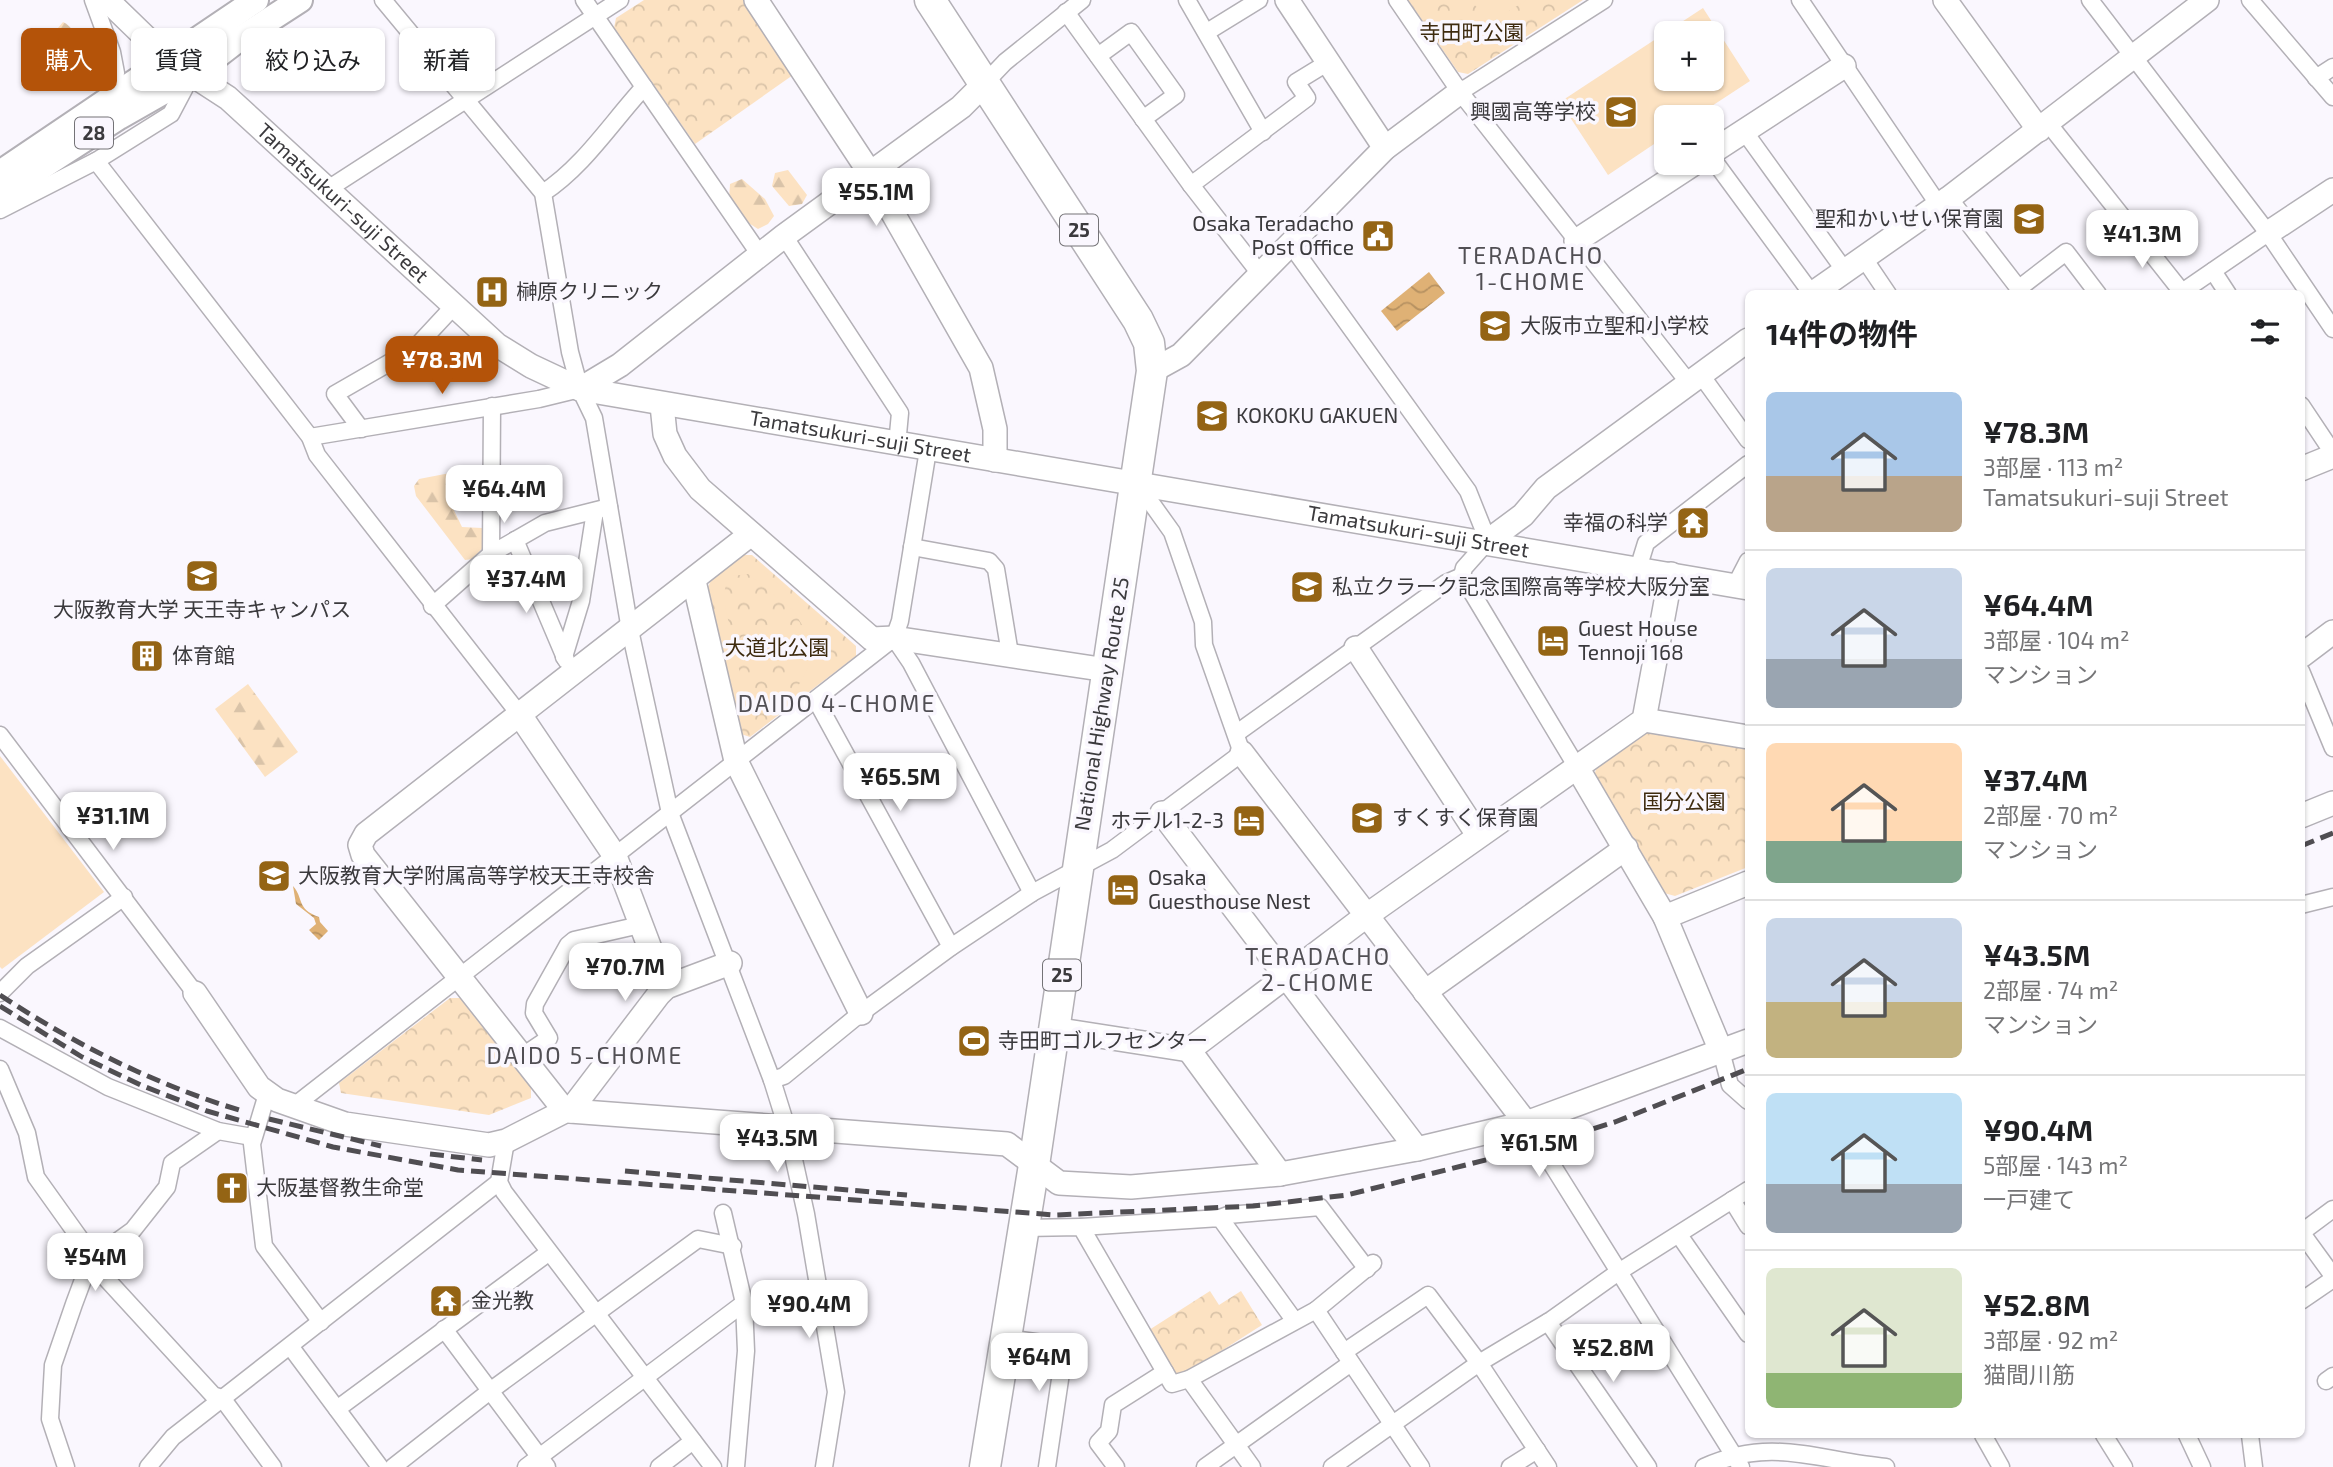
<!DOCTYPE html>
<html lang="ja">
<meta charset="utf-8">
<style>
body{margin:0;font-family:"Exo 2","Noto Sans JP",sans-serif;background:#f2f2f2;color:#202124;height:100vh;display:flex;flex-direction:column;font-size:26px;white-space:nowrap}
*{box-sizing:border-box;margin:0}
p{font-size:23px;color:#757577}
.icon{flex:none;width:38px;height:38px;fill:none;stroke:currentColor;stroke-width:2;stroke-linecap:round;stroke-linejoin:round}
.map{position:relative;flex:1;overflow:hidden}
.panel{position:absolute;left:1745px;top:290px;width:560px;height:1148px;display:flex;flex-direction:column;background:#fff;border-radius:10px;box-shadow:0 2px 5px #0004}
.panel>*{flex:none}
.banner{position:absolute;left:21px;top:28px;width:665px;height:63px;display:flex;gap:14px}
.buttons{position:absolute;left:1654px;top:21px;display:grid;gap:14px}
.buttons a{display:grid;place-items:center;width:70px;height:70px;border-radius:10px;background:#fff;box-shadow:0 2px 5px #0004;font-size:35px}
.price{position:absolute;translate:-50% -60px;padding:0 16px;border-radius:14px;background:#fff;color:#222;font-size:23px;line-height:46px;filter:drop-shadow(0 2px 4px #0008)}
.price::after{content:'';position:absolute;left:50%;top:42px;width:21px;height:16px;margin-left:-10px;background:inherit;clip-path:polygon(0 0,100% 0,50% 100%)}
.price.selected{background:#b45309;color:#fff}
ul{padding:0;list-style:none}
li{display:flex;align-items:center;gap:21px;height:175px;padding:0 21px}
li+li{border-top:2px solid #e0e0e0}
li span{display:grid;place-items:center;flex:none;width:196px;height:140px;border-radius:10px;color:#555}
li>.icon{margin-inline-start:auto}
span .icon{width:84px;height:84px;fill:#fffc;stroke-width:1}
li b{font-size:30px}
h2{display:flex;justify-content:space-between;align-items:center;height:84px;padding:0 21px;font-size:30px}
.pill{padding:0 24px;border-radius:10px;background:#fff;box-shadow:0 2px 5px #0004;font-size:24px;line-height:63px}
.pill.selected{background:#b45309;color:#fff}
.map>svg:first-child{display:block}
</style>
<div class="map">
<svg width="2333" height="1467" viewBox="0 0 2333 1467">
<defs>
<pattern id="forest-firs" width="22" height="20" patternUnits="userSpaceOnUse" patternTransform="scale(1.75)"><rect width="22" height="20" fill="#fce2c2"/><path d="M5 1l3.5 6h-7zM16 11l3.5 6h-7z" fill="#d9c3a8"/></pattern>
<pattern id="park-crowns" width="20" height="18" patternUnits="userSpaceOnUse" patternTransform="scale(1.75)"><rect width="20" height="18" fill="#fce2c2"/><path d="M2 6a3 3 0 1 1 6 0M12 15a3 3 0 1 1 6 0" fill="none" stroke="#d9c3a8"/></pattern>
<pattern id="water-waves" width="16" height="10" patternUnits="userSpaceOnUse" patternTransform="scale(1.75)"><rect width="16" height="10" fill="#dfb175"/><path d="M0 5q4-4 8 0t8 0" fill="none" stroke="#b69161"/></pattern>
</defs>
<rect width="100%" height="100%" fill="#faf7fe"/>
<g fill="url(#forest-firs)">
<path d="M63,22C76,29 79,41 74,54C63,47 61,40 58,28Z"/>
<path d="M788,170L807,195L802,204L789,206L772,186L775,173Z"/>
<path d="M742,179L765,199L774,216L768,224L758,229L747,222L729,201L730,184Z"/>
<path d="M450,473L457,483L450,490L449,500L462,527L482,528L486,544L473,559L465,560L416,496L414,486L419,479Z"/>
<path d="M248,684L298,752L265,777L215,709Z"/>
</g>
<g fill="url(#park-crowns)">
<path d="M644,0H745L793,75L695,144L614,28L616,18Z"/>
<path d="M1408,0H1583L1468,74L1458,72Z"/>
<path d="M743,555H752L856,646V656L750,737L741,734L708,587L712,578Z"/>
<path d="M1648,732L1748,747V867L1675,896L1664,893L1594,776L1597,766Z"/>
<path d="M450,998H460L531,1088V1098L489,1115L341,1093L339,1083Z"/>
<path d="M1210,1291L1219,1305L1241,1291L1262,1325L1179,1378L1149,1330Z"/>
</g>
<g fill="#fce2c2" fill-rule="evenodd">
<path d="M1471,0H1527L1489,23Z"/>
<path d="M1703,8L1750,81L1695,117H1666V136L1608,175L1560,102ZM1666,33H1712V79H1666Z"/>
<path d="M750,559L832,632L834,640L813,643L793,610L748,574L733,576L730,569L743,560Z"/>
<path d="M726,573L729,579C716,597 734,635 739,655L735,658L743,680L731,689L712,590L715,581Z"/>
<path d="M841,659L782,709L771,696L795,692L811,662Z"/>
<path d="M0,756L104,892L2,969L0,967Z"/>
</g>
<g fill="url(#water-waves)">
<path d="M1429,272L1445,293L1397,331L1381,311Z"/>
<path d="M293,886C304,898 296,909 319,917L320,922L328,931L319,940L309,930L316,924L314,918L296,904Z"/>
</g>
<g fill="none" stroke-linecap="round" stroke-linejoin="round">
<defs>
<g id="street">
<path d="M93,0L112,52L116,73L108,101"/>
<path d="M383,0L543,193L570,352L580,389L594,418L630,630L670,813L772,1080L787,1128L806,1214L836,1392L824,1467"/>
<path d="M584,0L760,255"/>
<path d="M1187,0L1263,132"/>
<path d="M1397,0L1460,92L1689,383"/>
<path d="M1800,0L1938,204"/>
<path d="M2090,0L2268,233L2333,329"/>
<path d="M2250,0L2333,97"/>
<path d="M1066,12L1191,185L1261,275"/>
<path d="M1207,32L1259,0"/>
<path d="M1098,56L1131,32L1176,95L1143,119"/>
<path d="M2316,78L2333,67"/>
<path d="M984,84L1005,62L1082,0"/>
<path d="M1460,92L1604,0"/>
<path d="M2048,123L2182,292L2268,233"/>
<path d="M1744,131L1845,271"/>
<path d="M1712,158L1812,294"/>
<path d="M96,161L310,437L317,455L520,715"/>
<path d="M1191,185L1307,98L1296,82L1327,63"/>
<path d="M328,189L620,0"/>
<path d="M543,193C584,166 611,123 644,87"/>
<path d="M1949,198L2023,294"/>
<path d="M0,210L96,161L171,114L190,78"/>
<path d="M784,236L900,413L897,445"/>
<path d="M1291,245L1468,491L1488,541L1464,568L1462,576L1578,769"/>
<path d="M1863,257L1888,294"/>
<path d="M2213,271L2228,294"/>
<path d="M2018,289L2066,252L2098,294"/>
<path d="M1701,375L1748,440"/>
<path d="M2301,405L2333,453"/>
<path d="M361,429L335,394L415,348L454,306"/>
<path d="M310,437L539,399L580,389"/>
<path d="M515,540L566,660"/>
<path d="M912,547L989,561L996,569L1010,654"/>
<path d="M491,554L492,406"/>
<path d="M1638,569L1646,543L1748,464"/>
<path d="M1735,586L1748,561"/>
<path d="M432,606L491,554L545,523L609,507"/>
<path d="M894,638L911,663L1032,893"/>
<path d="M564,657L581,601L595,511"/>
<path d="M2301,671L2333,748"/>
<path d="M816,700L951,947"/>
<path d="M1237,733L1446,583L1462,576"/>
<path d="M0,735L195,993"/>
<path d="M2301,905L2333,897"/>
<path d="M0,993L27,966L124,897"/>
<path d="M0,1028L108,1087L218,1131L252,1137"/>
<path d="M1721,1051L1730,1085L1748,1101"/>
<path d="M521,1057L549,1038L534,1013L535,1004L568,945L574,940L640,925"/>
<path d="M0,1069L27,1133L36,1177L86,1247L90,1261L213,1395L222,1398L273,1467"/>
<path d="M772,1080L784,1076L861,1013L951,947L1032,893L1112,850L1242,753L1204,645L1203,622L1172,532L1137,483"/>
<path d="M267,1094L252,1144L264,1246L321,1322"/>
<path d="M294,1106L894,638L900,621L928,450"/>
<path d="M1526,1123L1741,1467"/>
<path d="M506,1141L499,1182L504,1192L713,1467"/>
<path d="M1732,1200L1748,1226"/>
<path d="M723,1213L744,1303L746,1351L736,1467"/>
<path d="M1220,1218L1228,1215L1320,1207L1367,1269"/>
<path d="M1081,1227L1220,1218L1294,1320"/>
<path d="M1023,1228L1081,1227L1172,1384L1189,1379L1316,1310L1421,1467"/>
<path d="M2301,1232L2333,1276"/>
<path d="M2302,1232L2333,1209"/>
<path d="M1679,1235L1748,1334"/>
<path d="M2301,1301L2333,1279"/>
<path d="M1316,1310L1373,1263"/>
<path d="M1548,1322L1648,1467"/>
<path d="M444,1329L547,1467"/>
<path d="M1006,1338L1065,1346L1047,1467"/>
<path d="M290,1346L380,1467"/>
<path d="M1344,1352L1428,1295L1479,1363L1548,1467"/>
<path d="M1189,1379L1252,1467"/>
<path d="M2326,1381L2333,1376"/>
<path d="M337,1409L548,1253"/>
<path d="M1983,1435L2001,1467"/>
<path d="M2104,1435L2124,1467"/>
<path d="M2187,1435L2202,1467"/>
<path d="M2250,1435L2254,1467"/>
<path d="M66,1467L50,1419L53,1365L74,1304L90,1261L133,1230L167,1187L172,1163L218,1131"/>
<path d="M148,1467L173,1437L499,1182"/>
<path d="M393,1467L490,1391L698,1239L733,1246"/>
<path d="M526,1467L744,1303"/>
<path d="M659,1467L693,1441"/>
<path d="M1116,1467L1098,1443L1109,1431L1113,1405L1165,1372"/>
<path d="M1205,1467L1351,1363"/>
<path d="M1332,1467L1479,1363L1551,1320L1617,1273L1748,1190"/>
<path d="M1510,1467L1537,1450"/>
<path d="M1704,1467C1773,1436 1818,1461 1886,1467"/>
</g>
<g id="secondary">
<path id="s1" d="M107,0L168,59L228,98L497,345L531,366L580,389L1748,588"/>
<path d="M756,0L870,173L981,368L995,429V460"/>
<path d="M1287,0L1385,148"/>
<path d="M1945,0L2039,130"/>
<path d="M1712,152L1844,66"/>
<path d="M2268,233L2333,190"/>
<path d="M1576,241L1695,163"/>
<path d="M1812,294L1949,198L2207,0"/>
<path d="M1152,371L1181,355L1385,148L1460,92"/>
<path d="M580,389L620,365L784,236L961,107L984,84"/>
<path d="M662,405L665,434L675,456L700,489L872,639L894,638L1107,670"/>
<path d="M2301,469L2333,456"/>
<path d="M1488,541L1523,515L1546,488L1748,340"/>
<path d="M694,581L736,761L861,1013"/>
<path d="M1356,648L1478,835"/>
<path d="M2301,656L2333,632"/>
<path d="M520,715L615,856L665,988"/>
<path d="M1644,720L1748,737"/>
<path d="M1242,753L1526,1123"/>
<path d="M1578,769L1665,917L1721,1051"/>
<path d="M1162,813L1417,1149"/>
<path d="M2301,816L2333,803"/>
<path d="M1665,917L1748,883"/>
<path d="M1425,992L1626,848"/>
<path d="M195,993L259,1087L277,1100L345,1124L489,1145L506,1141L565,1111H570L1007,1144L1059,1183L1131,1187L1280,1174L1417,1149L1526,1123L1748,1041"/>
<path d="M1054,1029L1189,1050L1366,916L1644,720L1671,574"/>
<path d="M1189,1050L1280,1174"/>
<path d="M565,1111L363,855L360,845L366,834L751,534"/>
<path d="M570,1111L659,994L666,987L730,963"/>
</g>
<g id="primary">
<path d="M0,173L256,0"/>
<path d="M0,194L119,117L191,76L235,42L300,0"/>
</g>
<path id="highway" d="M930,0L1138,320L1149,343L1152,371L1034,1165L985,1467"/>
</defs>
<use href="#street" stroke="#b3b0b6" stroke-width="19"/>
<use href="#secondary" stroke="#b3b0b6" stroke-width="26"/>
<use href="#primary" stroke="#b3b0b6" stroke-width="28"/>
<use href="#highway" stroke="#b3b0b6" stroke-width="33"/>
<use href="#street" stroke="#fff" stroke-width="16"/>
<use href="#secondary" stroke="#fff" stroke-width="23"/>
<use href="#primary" stroke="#fff" stroke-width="24"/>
<use href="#highway" stroke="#fff" stroke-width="30"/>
<g stroke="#504e52" stroke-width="5" stroke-dasharray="14 7" stroke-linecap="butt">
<path d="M2301,846L2333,833"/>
<path d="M0,995C74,1044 154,1084 239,1110"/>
<path d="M0,1006L82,1057L143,1086L207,1111L333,1147L458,1170L1055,1215L1253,1206L1347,1195L1521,1151L1615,1122L1748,1069"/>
<path d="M269,1119L381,1146"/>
<path d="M430,1154L482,1160"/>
<path d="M625,1171L907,1195"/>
</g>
</g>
<defs>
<symbol id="school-square" viewBox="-11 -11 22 22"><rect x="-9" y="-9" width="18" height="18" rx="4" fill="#946414" stroke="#faf7fe"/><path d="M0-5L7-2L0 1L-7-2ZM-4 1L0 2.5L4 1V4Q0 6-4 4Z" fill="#fff"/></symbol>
<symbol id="civic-square" viewBox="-11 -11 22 22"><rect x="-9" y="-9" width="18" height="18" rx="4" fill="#946414" stroke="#faf7fe"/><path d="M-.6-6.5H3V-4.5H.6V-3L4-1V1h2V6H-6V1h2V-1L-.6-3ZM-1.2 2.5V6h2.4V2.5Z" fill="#fff"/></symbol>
<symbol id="hospital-square" viewBox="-11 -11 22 22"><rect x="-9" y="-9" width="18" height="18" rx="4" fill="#946414" stroke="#faf7fe"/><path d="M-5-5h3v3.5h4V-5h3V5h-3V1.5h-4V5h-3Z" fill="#fff"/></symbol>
<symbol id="temple-square" viewBox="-11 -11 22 22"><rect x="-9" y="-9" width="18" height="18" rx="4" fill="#946414" stroke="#faf7fe"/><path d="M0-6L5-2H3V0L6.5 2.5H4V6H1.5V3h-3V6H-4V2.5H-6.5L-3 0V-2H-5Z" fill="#fff"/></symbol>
<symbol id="university-square" viewBox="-11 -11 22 22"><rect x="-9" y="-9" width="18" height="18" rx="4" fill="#946414" stroke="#faf7fe"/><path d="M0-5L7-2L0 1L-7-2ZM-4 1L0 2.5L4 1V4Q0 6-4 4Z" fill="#fff"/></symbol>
<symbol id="hotel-square" viewBox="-11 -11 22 22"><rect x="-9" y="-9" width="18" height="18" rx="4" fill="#946414" stroke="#faf7fe"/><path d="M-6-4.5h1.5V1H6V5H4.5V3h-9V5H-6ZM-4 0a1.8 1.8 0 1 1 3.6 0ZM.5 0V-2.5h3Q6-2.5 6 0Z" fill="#fff"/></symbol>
<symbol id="building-square" viewBox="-11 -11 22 22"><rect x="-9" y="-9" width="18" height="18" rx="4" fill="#946414" stroke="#faf7fe"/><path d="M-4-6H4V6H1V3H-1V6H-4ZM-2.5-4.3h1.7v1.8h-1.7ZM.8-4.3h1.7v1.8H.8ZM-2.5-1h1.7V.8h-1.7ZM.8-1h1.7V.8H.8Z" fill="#fff"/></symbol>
<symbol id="stadium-square" viewBox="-11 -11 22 22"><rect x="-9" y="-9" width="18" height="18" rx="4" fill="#946414" stroke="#faf7fe"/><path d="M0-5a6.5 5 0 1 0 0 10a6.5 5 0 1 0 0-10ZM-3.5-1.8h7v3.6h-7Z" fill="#fff"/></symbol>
<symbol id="church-square" viewBox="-11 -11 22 22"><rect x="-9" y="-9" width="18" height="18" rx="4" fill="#946414" stroke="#faf7fe"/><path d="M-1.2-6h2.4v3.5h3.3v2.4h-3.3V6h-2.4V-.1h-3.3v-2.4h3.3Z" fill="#fff"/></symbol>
</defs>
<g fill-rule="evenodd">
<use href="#school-square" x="1602" y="93" width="38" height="38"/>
<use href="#school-square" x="2010" y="200" width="38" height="38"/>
<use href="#civic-square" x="1359" y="217" width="38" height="38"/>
<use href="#hospital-square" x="473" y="273" width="38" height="38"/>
<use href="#school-square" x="1476" y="307" width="38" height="38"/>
<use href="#school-square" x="1193" y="397" width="38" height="38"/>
<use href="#temple-square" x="1674" y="504" width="38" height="38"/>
<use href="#university-square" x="183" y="557" width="38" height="38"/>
<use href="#school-square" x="1288" y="568" width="38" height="38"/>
<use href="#hotel-square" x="1534" y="622" width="38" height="38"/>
<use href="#building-square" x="128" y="637" width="38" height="38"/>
<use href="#school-square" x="1348" y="799" width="38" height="38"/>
<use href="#hotel-square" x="1230" y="802" width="38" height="38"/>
<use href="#school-square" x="255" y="857" width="38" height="38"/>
<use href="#hotel-square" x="1104" y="871" width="38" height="38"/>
<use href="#stadium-square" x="955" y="1022" width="38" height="38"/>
<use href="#church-square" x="213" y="1169" width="38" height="38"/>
<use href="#temple-square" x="427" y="1282" width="38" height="38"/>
</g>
<g text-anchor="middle" stroke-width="7" stroke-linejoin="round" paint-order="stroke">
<g fill="#faf7fe" stroke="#747377" stroke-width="2">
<rect x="75" y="117.5" width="38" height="31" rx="5"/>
<rect x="1060" y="214.5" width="38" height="31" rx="5"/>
<rect x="1043" y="959.5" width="38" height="31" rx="5"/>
</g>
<g font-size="19" font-weight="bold" fill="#3b3a3d">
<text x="94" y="140">28</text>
<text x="1079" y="237">25</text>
<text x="1062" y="982">25</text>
</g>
<g font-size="21" fill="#3e2b0f" stroke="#faf7fe">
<text x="1472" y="40">寺田町公園</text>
<text x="777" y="655">大道北公園</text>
<text x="1684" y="809">国分公園</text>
</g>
<g font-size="21" fill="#3b3a3d" stroke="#faf7fe" text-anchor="start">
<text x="1596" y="119" text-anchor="end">興國高等学校</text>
<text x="2004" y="226" text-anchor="end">聖和かいせい保育園</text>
<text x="1354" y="231" text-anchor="end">Osaka Teradacho<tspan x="1354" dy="24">Post Office</tspan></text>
<text x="516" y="299">榊原クリニック</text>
<text x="1520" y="333">大阪市立聖和小学校</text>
<text x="1236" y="423">KOKOKU GAKUEN</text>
<text x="1668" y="530" text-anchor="end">幸福の科学</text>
<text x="1332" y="594">私立クラーク記念国際高等学校大阪分室</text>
<text x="202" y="617" text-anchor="middle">大阪教育大学 天王寺キャンパス</text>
<text x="1578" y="636">Guest House<tspan x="1578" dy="24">Tennoji 168</tspan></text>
<text x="172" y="663">体育館</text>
<text x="1392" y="825">すくすく保育園</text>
<text x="1224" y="828" text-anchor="end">ホテル1-2-3</text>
<text x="298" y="883">大阪教育大学附属高等学校天王寺校舎</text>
<text x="1148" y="885">Osaka<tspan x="1148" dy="24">Guesthouse Nest</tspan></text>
<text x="998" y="1048">寺田町ゴルフセンター</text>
<text x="256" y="1195">大阪基督教生命堂</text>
<text x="471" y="1308">金光教</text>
</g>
<g font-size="21" fill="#3b3a3d" stroke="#faf7fe">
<text dy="7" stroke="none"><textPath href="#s1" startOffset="312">Tamatsukuri-suji Street</textPath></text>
<text dy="7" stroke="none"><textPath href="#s1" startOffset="900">Tamatsukuri-suji Street</textPath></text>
<text dy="7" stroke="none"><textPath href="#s1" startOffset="1466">Tamatsukuri-suji Street</textPath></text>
<text transform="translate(1102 704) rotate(-81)" y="7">National Highway Route 25</text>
</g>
<g font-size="23" letter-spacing="2" fill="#514f54" stroke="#faf7fe">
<text x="1531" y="264">TERADACHO<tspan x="1531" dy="26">1-CHOME</tspan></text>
<text x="837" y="712">DAIDO 4-CHOME</text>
<text x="1318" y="965">TERADACHO<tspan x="1318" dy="26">2-CHOME</tspan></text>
<text x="585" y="1064">DAIDO 5-CHOME</text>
</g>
</g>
</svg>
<div class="buttons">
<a>+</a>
<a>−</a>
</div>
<b class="price" style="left:876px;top:228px">¥55.1M</b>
<b class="price" style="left:2142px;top:270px">¥41.3M</b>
<b class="price selected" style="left:442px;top:396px">¥78.3M</b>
<b class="price" style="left:504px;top:525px">¥64.4M</b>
<b class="price" style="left:526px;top:615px">¥37.4M</b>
<b class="price" style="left:900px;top:813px">¥65.5M</b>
<b class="price" style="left:113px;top:852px">¥31.1M</b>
<b class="price" style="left:625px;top:1003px">¥70.7M</b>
<b class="price" style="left:777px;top:1174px">¥43.5M</b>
<b class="price" style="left:1539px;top:1179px">¥61.5M</b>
<b class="price" style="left:95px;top:1293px">¥54M</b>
<b class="price" style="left:809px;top:1340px">¥90.4M</b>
<b class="price" style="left:1613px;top:1384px">¥52.8M</b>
<b class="price" style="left:1039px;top:1393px">¥64M</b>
<div class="banner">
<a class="pill selected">購入</a>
<a class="pill">賃貸</a>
<a class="pill">絞り込み</a>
<a class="pill">新着</a>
</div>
<section class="panel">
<h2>14件の物件<svg class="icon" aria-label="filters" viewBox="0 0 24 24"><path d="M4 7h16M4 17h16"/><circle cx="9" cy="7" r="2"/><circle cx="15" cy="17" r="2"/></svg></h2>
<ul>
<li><span style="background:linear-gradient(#a9c7e8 60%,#b9a48a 0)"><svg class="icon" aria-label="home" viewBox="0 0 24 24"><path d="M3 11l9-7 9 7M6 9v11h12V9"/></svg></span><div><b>¥78.3M</b><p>3部屋 · 113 m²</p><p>Tamatsukuri-suji Street</p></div></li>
<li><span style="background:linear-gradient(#c9d6e8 65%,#9aa5b1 0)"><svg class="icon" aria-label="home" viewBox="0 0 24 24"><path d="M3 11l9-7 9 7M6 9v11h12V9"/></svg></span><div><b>¥64.4M</b><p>3部屋 · 104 m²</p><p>マンション</p></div></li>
<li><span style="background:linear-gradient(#ffd9b3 70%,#7fa58c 0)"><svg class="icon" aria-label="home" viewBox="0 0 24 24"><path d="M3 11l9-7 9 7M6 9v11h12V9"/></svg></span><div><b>¥37.4M</b><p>2部屋 · 70 m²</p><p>マンション</p></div></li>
<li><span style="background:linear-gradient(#c9d6e8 60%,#c2b280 0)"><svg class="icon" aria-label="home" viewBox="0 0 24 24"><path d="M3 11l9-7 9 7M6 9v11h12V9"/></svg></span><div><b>¥43.5M</b><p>2部屋 · 74 m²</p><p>マンション</p></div></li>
<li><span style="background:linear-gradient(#bfe0f5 65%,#9aa5b1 0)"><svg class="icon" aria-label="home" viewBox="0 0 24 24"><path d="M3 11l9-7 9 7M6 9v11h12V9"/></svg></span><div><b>¥90.4M</b><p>5部屋 · 143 m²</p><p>一戸建て</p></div></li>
<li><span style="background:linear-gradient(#dfe7d0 75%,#8fb573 0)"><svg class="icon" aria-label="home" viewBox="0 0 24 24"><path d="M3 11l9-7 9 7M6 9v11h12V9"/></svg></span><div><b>¥52.8M</b><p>3部屋 · 92 m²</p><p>猫間川筋</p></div></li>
</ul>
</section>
</div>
